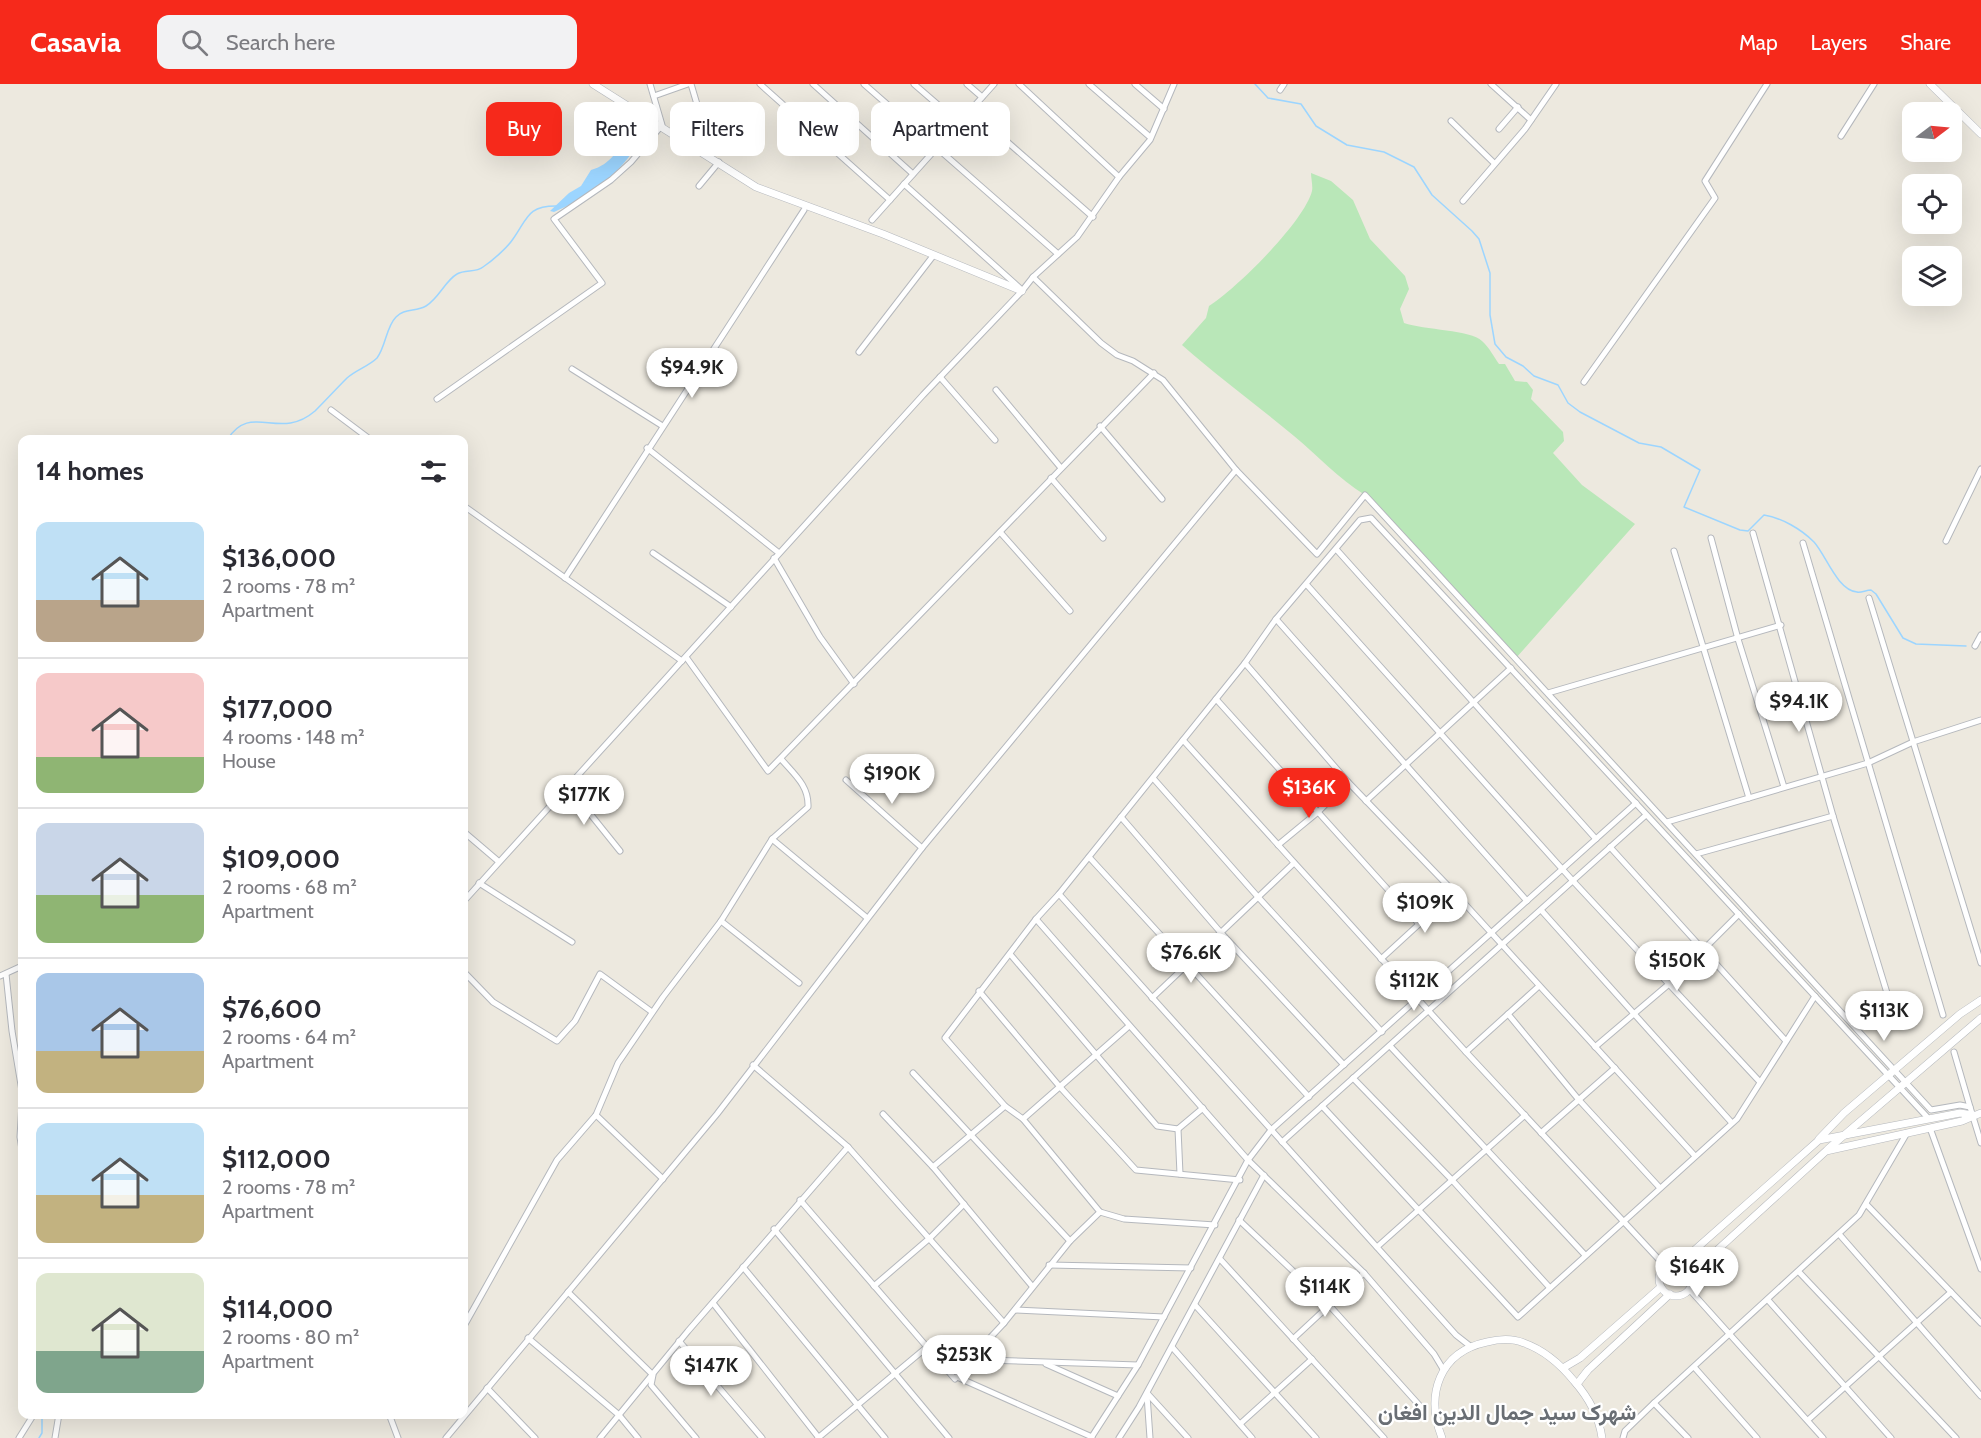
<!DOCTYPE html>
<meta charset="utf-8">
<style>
body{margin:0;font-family:Cabin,Vazirmatn,sans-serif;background:#f2f2f3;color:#2b2b33;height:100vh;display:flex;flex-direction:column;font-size:22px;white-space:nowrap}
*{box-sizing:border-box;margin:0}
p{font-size:20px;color:#7c7c81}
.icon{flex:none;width:33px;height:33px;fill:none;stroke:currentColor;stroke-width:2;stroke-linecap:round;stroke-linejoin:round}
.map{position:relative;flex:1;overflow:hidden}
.panel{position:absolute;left:18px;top:351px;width:450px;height:984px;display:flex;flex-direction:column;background:#fff;border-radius:12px;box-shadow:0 6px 24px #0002}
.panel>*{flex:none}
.hud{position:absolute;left:486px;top:18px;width:570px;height:54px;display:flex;gap:12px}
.needle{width:39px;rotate:74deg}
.fabs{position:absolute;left:1902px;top:18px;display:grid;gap:12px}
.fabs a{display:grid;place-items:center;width:60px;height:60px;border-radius:12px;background:#fff;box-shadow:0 6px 24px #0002;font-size:30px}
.price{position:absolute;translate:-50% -51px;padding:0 14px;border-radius:21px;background:#fff;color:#222;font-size:20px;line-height:39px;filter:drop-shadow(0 2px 3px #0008)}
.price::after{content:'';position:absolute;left:50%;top:36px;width:18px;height:14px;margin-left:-9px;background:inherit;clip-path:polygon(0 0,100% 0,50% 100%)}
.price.selected{background:#f6291b;color:#fff}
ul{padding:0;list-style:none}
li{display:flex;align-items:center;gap:18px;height:150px;padding:0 18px}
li+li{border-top:2px solid #e1e1e2}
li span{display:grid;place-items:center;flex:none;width:168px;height:120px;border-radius:12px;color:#555}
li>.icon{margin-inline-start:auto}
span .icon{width:72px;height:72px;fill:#fffc;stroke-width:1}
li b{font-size:26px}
h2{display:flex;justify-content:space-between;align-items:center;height:72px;padding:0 18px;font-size:26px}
.tag{padding:0 21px;border-radius:12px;background:#fff;box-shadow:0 6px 24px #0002;font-size:21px;line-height:54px}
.tag.selected{background:#f6291b;color:#fff}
header{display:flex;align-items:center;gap:36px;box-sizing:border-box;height:84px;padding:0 30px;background:#f6291b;color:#fff}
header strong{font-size:28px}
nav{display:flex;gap:33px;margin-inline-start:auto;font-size:21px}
.search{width:420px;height:54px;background:#f2f2f3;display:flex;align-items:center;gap:15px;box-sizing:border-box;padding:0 21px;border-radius:12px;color:#7c7c81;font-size:22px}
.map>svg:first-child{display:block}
</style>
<header>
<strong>Casavia</strong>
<div class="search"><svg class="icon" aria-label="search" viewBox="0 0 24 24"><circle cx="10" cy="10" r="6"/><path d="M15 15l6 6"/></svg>Search here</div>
<nav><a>Map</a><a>Layers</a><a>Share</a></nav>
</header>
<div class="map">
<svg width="1981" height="1354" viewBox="0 0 1981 1354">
<rect width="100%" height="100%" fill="#ede9df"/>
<path fill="#b9e7b8" d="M1311,89L1331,97L1353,116L1370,155L1405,192L1409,205L1400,225L1404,239C1424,246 1471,246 1482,257C1489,263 1494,273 1499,280H1505L1515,297L1527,298L1533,306L1531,315L1563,348L1564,357L1553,369L1582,401L1635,440L1516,574L1365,411C1338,394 1318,372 1294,352C1257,321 1218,293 1182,261L1206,234L1209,222C1236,205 1304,138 1312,107C1313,102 1311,94 1311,89Z"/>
<path fill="#9cd5ff" d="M644,38L650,42C647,50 643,50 638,56C636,58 637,62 635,64C618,92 583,116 554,128L550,127L569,109L581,102L591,86C612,80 616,66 630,52C634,47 640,43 644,38Z"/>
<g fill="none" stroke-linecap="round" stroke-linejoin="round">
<g stroke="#9cd5ff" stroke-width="1.5">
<path d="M1255,0L1268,14L1301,20L1316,42L1347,61L1384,68L1414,83L1432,111L1472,147L1479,155L1490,189V231L1495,260L1506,273L1523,282L1534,292L1558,301L1568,319L1580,328L1639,359L1661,363L1700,386L1684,423L1740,446L1748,447L1764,431C1782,434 1801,445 1814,458C1826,471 1837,506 1857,508C1861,509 1866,506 1871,506L1876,510L1903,554L1916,560L1966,562"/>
<path d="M227,356C251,317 279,358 315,327C326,316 336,305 347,294C356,286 369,282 377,274C386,262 386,243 396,233C404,224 416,228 426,222C439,214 445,197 457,190C465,185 476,189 483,183C492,177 507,164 513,155C528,134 527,122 556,122"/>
<path d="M39,1354L42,1349V1330"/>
</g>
<defs>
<g id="minor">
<path d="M691,0L699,27"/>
<path d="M760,0L890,116"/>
<path d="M813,0L913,90"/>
<path d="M864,0L1058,170"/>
<path d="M914,0L959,39"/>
<path d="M967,0L982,13"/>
<path d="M1019,0L1119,93"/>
<path d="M1089,0L1150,53"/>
<path d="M1135,0L1164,25"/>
<path d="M1491,0L1531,36"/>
<path d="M1280,6L1284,0"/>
<path d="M654,12L688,0"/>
<path d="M971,26L1093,133"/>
<path d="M1451,37L1494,79"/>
<path d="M1499,45L1518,23"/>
<path d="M1841,52L1874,0"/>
<path d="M904,100L1022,206"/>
<path d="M699,102L719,78"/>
<path d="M1463,117L1525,45L1556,0"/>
<path d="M872,136L994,0"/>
<path d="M1033,193L1101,259L1117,271L1133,277L1163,296L1236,386L1317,470L1365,411L1931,1026L1960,1021L1970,1023L1981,1059"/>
<path d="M859,268L933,172"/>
<path d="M572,285L661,341"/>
<path d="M940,293L995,356"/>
<path d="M1584,298L1715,114L1705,97L1767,0"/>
<path d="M996,306L1061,384"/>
<path d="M437,315L602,199L554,135L611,96L631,78L662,41L650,0"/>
<path d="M331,326L371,356"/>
<path d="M1100,342L1162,415"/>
<path d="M647,364L779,469"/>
<path d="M1051,394L1103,454"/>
<path d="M464,422L682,577"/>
<path d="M1000,448L1070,527"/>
<path d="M1753,449L1833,732L1887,909"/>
<path d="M1711,454L1738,555L1784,703"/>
<path d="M1946,457L1981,385"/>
<path d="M1803,459L1943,931"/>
<path d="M1336,465L1596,755"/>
<path d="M1674,467L1749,714"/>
<path d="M653,469L731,523"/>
<path d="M774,474L820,553L854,600"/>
<path d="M565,494L804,126"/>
<path d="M1307,501L1573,797L1760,998"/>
<path d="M1869,514L1981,879"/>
<path d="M1276,535L1527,817"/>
<path d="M1975,562L1981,551"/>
<path d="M686,573L768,687L1154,289"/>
<path d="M1245,579L1348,698L1454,808L1695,1072"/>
<path d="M1548,609L1781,541"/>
<path d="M1216,615L1419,840"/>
<path d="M1183,656L1466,968L1665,1182"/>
<path d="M1153,694L1258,813L1382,948"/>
<path d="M846,696L922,764"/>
<path d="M567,701L620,767"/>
<path d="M1366,717L1511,584"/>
<path d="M1121,733L1222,850L1344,981"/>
<path d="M1667,738L1868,679L1913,658L1981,636"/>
<path d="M464,748L498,777"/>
<path d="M772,755L866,833"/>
<path d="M1278,761L1318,728L1348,698"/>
<path d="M1610,763L1786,957"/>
<path d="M1696,770L1833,732"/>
<path d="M1089,773L1309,1013"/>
<path d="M479,799L572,858"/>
<path d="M1059,810L1456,1251L1470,1262"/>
<path d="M464,817L923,311L1022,207L1033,193L1077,153L1119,93L1150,56L1174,0"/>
<path d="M1541,826L1732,1039"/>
<path d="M1036,835L1248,1076L1364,1189L1434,1270L1443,1285"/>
<path d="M721,837L799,899"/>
<path d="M1010,870L1157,1042L1178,1045L1203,1024"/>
<path d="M1381,875L1454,808"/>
<path d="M464,888L493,918L557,957L575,937L600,890L652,928"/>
<path d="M6,890L12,947L22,1007"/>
<path d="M0,892L22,882"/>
<path d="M979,907L1060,1003L1136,1086L1240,1096"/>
<path d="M1152,914L1294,779"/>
<path d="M1508,930L1579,1016L1660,1104"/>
<path d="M1390,962L1585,1171"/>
<path d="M1595,963L1669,900L1739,830"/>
<path d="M1466,968L1539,902"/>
<path d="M1954,968L1970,1023"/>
<path d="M753,981L848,1063L1004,1239L974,1271"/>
<path d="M913,989L1070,1157"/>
<path d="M1353,994L1452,1096L1550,1204"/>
<path d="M22,1019L20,1053L22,1066"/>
<path d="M1005,1022L945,954L1036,835L1059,810L1245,579L1276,535L1360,436L1371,434L1929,1035"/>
<path d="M1322,1022L1518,1233L1737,1035L1815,912"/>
<path d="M883,1030L933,1083L1032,1202"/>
<path d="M596,1031L663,1095"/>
<path d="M1023,1035L1100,1128L1124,1135L1215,1141"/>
<path d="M1930,1044L1981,1185"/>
<path d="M1178,1045L1180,1090"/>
<path d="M1541,1049L1615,984"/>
<path d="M1282,1058L1646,731"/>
<path d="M933,1083L1005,1022L1023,1035L1129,942"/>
<path d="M800,1116L927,1263"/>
<path d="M1866,1120L1981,1239"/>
<path d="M1239,1136L1329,1221L1420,1322"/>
<path d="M774,1145L949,1354"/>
<path d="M1839,1150L1981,1312"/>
<path d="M1377,1163L1525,1031"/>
<path d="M1220,1175L1384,1354"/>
<path d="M1049,1181L1191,1184"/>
<path d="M743,1183L885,1354"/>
<path d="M1799,1188L1956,1354"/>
<path d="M874,1202L931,1153L964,1120"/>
<path d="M1689,1205L1823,1354"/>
<path d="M568,1208L653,1291L651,1301L696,1354"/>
<path d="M1768,1216L1891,1354"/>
<path d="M713,1219L819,1354"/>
<path d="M1195,1221L1316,1354"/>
<path d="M1015,1226L1164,1233"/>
<path d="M1004,1239L1070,1157L1100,1128"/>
<path d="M464,1242L557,1076L596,1031L618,979L663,913L721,837L772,755L808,723C809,702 795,691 781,675"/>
<path d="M528,1254L619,1331L638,1354"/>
<path d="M1293,1255L1364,1189"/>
<path d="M679,1257L762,1354"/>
<path d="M1172,1263L1252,1354"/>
<path d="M1046,1280L1118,1312"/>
<path d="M1695,1284L1757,1354"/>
<path d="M957,1293L1092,1353"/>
<path d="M487,1304L535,1354"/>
<path d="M1147,1309L1188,1354"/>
<path d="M1147,1311L1150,1354"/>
<path d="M1654,1319L1688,1354"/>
<path d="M389,1330L398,1354"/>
<path d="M1808,1336L1951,1208"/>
<path d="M1240,1340L1312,1275"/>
<path d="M19,1354L34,1330"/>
<path d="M55,1354L59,1330"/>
<path d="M446,1354L717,1030L922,764L1236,386"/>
<path d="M600,1354L688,1247L848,1063"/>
<path d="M818,1354L927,1263L955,1295L974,1271L985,1276L1138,1281"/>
<path d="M1091,1354L1138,1281L1248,1076L1271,1046L1636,719"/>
<path d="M1119,1354L1139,1323L1264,1091"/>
<path d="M1623,1354L1625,1347L1654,1319L1859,1131L1907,1049"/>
</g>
<g id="tertiary">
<path d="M593,0L756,103L883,150L1022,207"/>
<path d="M1930,0L1981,50"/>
<path d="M1819,1055L1844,1029L1960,930L1981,916"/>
<path d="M1828,1065L1981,934"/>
<path d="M1681,1178L1819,1056L1960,1029L1973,1031"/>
<circle cx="1676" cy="1195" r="17"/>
<path d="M1692,1189L1826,1067L1962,1037L1981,1029"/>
<path d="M1563,1284L1580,1274L1661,1203"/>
<path d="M1577,1300L1588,1286L1670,1210"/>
<path d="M1442,1354C1425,1311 1439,1268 1487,1258C1499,1255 1512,1254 1524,1259C1544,1266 1561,1281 1574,1297C1589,1314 1599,1332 1602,1354"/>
</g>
</defs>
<use href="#minor" stroke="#b5b8bd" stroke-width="7"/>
<use href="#tertiary" stroke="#b5b8bd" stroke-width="8"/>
<use href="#minor" stroke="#fff" stroke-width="5"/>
<use href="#tertiary" stroke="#fff" stroke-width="7"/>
</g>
<g text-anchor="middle" stroke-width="4.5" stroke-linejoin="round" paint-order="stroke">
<g font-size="22" font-weight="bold" fill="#696e74" stroke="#fff">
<text x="1507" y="1336">شهرک سید جمال الدین افغان</text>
</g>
</g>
</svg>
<div class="fabs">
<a><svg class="needle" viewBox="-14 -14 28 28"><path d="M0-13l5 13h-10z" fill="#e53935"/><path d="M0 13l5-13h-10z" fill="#7c7c81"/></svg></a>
<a><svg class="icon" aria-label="locate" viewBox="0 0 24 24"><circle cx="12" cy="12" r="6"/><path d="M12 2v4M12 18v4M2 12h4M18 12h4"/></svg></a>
<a><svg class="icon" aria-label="layers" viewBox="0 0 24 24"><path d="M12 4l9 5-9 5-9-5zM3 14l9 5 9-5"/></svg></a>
</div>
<b class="price" style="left:692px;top:315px">$94.9K</b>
<b class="price" style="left:1799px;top:649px">$94.1K</b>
<b class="price" style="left:892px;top:721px">$190K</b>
<b class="price selected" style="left:1309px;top:735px">$136K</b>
<b class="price" style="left:584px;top:742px">$177K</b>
<b class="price" style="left:1425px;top:850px">$109K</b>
<b class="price" style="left:1191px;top:900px">$76.6K</b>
<b class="price" style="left:1677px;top:908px">$150K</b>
<b class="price" style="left:1414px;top:928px">$112K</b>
<b class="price" style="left:1884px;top:958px">$113K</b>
<b class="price" style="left:1697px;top:1214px">$164K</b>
<b class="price" style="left:1325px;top:1234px">$114K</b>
<b class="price" style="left:964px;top:1302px">$253K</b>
<b class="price" style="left:711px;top:1313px">$147K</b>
<div class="hud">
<a class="tag selected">Buy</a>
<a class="tag">Rent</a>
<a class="tag">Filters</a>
<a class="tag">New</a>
<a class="tag">Apartment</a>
</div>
<section class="panel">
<h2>14 homes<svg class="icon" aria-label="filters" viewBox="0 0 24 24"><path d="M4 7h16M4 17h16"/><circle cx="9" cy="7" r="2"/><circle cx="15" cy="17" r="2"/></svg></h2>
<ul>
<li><span style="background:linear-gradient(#bfe0f5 65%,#b9a48a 0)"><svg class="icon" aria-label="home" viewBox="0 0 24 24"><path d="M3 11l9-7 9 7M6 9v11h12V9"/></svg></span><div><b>$136,000</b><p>2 rooms · 78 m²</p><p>Apartment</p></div></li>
<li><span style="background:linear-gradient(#f6c9c9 70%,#8fb573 0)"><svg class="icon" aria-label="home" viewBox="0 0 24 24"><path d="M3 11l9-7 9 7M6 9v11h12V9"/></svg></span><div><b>$177,000</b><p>4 rooms · 148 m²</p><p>House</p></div></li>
<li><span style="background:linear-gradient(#c9d6e8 60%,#8fb573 0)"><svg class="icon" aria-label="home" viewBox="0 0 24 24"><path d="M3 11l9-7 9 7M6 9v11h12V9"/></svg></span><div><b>$109,000</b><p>2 rooms · 68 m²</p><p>Apartment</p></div></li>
<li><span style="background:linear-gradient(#a9c7e8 65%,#c2b280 0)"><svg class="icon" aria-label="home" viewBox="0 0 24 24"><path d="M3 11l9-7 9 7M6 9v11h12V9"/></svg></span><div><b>$76,600</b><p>2 rooms · 64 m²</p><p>Apartment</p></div></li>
<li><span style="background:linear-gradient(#bfe0f5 60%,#c2b280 0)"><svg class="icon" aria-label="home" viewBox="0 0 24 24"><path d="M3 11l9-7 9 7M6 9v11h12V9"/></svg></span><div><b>$112,000</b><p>2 rooms · 78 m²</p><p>Apartment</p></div></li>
<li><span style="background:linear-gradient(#dfe7d0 65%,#7fa58c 0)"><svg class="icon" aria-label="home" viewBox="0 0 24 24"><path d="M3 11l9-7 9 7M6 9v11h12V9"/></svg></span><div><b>$114,000</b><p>2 rooms · 80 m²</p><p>Apartment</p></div></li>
</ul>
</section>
</div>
